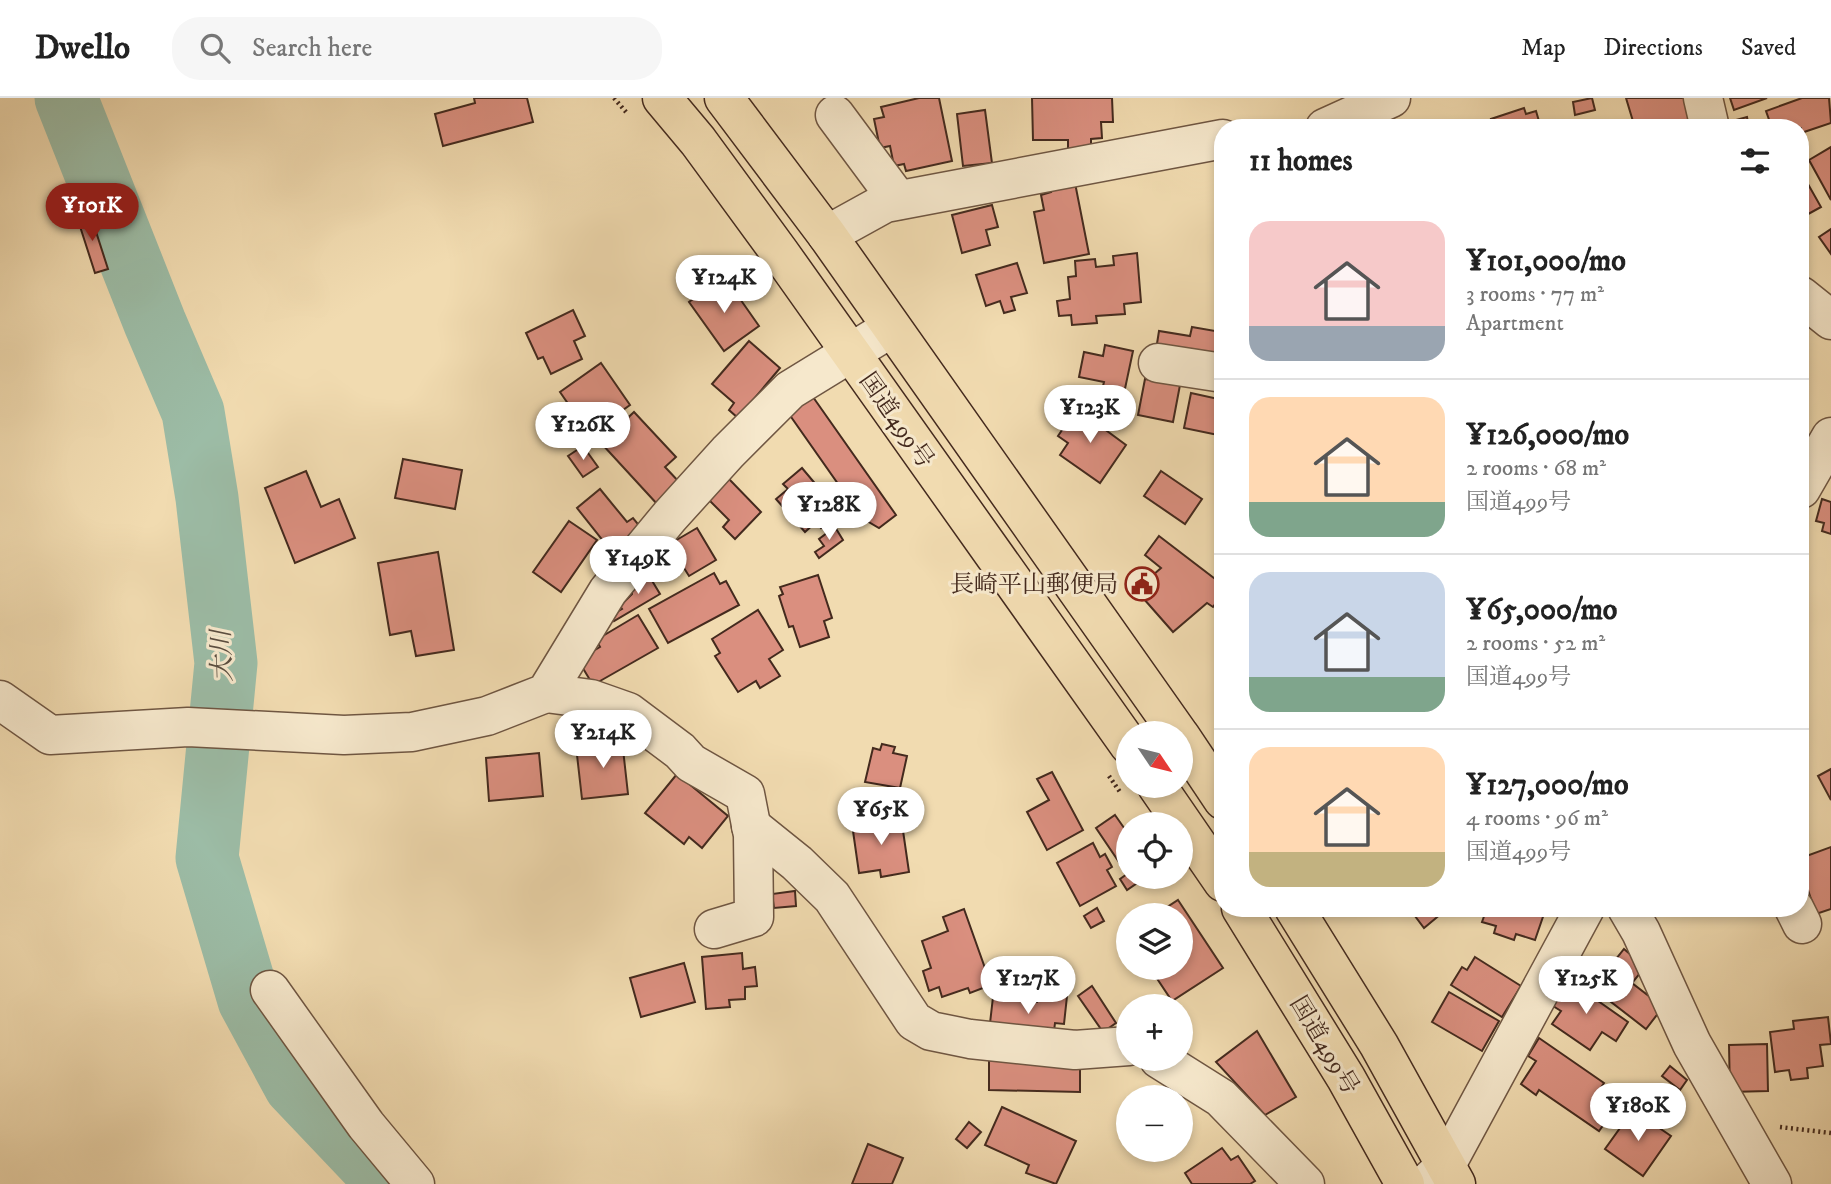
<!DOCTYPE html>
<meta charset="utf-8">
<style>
body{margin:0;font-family:"IM FELL DW Pica","Noto Serif JP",serif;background:#f6f6f6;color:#222;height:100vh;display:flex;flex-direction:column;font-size:26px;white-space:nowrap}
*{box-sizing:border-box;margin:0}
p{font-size:23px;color:#767676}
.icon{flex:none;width:38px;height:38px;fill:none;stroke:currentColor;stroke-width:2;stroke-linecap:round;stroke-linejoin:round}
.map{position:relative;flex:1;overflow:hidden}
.panel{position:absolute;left:1214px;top:21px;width:595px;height:798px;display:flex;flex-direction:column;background:#fff;border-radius:28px;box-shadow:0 4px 10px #0003}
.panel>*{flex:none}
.needle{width:46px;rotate:125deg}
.controls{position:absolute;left:1116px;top:623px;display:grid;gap:14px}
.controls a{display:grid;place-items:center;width:77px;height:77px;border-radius:50%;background:#fff;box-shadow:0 4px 10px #0003;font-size:35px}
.price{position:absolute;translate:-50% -60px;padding:0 16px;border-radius:24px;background:#fff;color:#222;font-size:23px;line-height:46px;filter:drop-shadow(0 2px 4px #0008)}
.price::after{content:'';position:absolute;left:50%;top:42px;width:21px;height:16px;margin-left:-10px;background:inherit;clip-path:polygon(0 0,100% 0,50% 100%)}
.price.active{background:#8f2418;color:#fff}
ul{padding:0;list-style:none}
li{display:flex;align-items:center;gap:21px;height:175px;padding:0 35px}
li+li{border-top:2px solid #e0e0e0}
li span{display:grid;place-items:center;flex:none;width:196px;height:140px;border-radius:21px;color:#555}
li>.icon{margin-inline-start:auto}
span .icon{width:84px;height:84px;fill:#fffc;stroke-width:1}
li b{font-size:30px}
h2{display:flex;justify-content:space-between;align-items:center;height:84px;padding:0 35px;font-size:30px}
header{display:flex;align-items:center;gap:42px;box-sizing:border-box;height:98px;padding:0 35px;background:#fff;border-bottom:2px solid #e0e0e0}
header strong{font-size:33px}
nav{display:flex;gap:38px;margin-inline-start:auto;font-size:24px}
.search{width:490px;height:63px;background:#f6f6f6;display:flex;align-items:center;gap:18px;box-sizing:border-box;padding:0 24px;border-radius:28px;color:#767676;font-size:26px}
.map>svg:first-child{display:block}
</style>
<header>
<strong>Dwello</strong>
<div class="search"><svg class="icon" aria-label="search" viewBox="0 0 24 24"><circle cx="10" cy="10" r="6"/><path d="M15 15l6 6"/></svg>Search here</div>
<nav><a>Map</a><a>Directions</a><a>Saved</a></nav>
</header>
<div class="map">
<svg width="1831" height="1086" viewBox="0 0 1831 1086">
<rect width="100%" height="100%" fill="#f1dbb0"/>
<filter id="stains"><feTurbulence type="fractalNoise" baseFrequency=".00286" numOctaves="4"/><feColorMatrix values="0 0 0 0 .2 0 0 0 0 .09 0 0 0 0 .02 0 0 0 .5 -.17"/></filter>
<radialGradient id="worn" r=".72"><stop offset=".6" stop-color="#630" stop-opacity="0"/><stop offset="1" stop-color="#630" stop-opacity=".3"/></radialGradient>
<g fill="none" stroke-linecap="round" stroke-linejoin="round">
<path stroke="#9cbca6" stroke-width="63" d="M66,0L155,225L193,314L207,400L226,565L207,760L249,902L295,987L389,1086"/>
</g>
<g fill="#da8f7f" stroke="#442a1e" stroke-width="2">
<path d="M474,0H527L533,24L443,48L435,16L475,5Z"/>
<path d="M919,0H939L952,63L906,73L904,66L894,68L890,48L880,50L874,21L884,19L881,9Z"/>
<path d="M1032,0H1112L1113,24H1101L1102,40L1091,41V50L1068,51V42H1033Z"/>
<path d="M1592,0L1595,12L1575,17L1573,4Z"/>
<path d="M1626,0H1684L1693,30H1635Z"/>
<path d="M1730,0H1767L1734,12Z"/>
<path d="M1802,0H1829L1831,25L1801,35V30H1772L1766,13Z"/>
<path d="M1524,10L1526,16L1536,13L1541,30H1494L1491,21Z"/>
<path d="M985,12L992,65L963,68L957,16Z"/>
<path d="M1747,19L1749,30H1726L1725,25Z"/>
<path d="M1831,49V102L1809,62Z"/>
<path d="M1804,79L1821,109L1801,120V81Z"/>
<path d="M1075,85L1089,156L1044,165L1034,114L1044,112L1041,97L1051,94L1050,90Z"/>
<path d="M992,107L998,129L986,132L990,147L962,155L952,117Z"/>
<path d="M90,115L108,171L95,175L77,119Z"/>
<path d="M1831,131V156L1819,139Z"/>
<path d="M1137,155L1141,204L1124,206L1125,216L1096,218L1097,225L1072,227L1071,217L1059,218L1057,203L1070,201L1068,179L1076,178L1075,163L1095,161L1096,169L1114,167L1113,158Z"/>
<path d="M1017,165L1027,195L1011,199L1015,212L1004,215L1000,203L986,208L976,177Z"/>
<path d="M719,182L733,201L738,198L759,228L724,253L689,204Z"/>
<path d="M573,212L585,238L574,243L582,261L551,276L543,259L538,261L526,235Z"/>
<path d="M1192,229L1221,234L1217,261L1156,252L1159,233L1190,238Z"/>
<path d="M749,243L780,270L738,320L729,312L734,305L712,286Z"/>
<path d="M1105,247L1133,253L1123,300L1101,296L1104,284L1079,279L1084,254L1103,258Z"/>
<path d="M601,265L630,307L589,336L560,294Z"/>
<path d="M1145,281L1180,287L1173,324L1138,317Z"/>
<path d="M1191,295L1223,302V338L1184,330Z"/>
<path d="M813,299L896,417L879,430L862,420L789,316Z"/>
<path d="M1078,309L1105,327L1103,330L1126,347L1100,385L1060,357L1068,345L1058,338Z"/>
<path d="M634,314L676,359L665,369L681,386L658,407L601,345Z"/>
<path d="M583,348L598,369L583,379L568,358Z"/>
<path d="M403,361L462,372L455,411L395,400Z"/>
<path d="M802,370L839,414L821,430L816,424L805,434L776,401L788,391L783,386Z"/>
<path d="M306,373L321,409L339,401L355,440L295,465L265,390Z"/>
<path d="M1161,373L1202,401L1185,426L1144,398Z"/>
<path d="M729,381L761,414L735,441L723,429L729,422L708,401Z"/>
<path d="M600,391L627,424L633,420L642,431L612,454L577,410Z"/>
<path d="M1822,401L1831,404V436L1822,433L1824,425L1816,423Z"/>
<path d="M569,423L597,442L561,494L533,474Z"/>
<path d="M835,429L843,442L819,460L815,454L824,448L819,441Z"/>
<path d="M697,430L716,462L689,478L684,470L663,481L655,465L673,455L668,447Z"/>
<path d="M1159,438L1223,487V495L1213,509L1207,505L1173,534L1136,492L1161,470L1145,457Z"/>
<path d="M438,454L454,552L416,558L411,533L390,537L378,465Z"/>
<path d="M714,475L720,486L726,483L739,507L668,545L649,511Z"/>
<path d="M648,476L660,496L614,523L611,517L622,511L620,508L632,496V486Z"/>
<path d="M818,477L832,520L824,523L829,539L800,549L793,528L789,529L779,498L783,496L780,489Z"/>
<path d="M758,512L783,552L769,561L780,578L760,590L756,583L738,594L715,558L720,555L712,541Z"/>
<path d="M638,517L658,550L593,587L578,562L600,549L596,542Z"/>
<path d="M622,642L628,696L582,701L577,657L588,656L587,646Z"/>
<path d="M882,646L895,649L893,655L907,658L900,690L865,684L873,650L880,652Z"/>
<path d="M539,655L543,698L489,703L486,660Z"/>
<path d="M1831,671V702L1818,678Z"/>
<path d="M1052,674L1083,732L1047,752L1027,714L1049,702L1037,681Z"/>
<path d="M677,676L728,718L702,750L689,739L684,746L645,715Z"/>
<path d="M1115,717L1129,737V779H1146L1127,792L1120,781L1127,776L1096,730Z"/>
<path d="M901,719L909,774L881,779L880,772L859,775L852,726Z"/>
<path d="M1093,745L1100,759L1105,756L1112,769L1107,772L1116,788L1080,808L1057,765Z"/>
<path d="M1831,749V811L1816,816L1801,771V760Z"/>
<path d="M795,793L796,808L774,810L772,796Z"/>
<path d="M1178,802L1223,870L1172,903L1150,870H1181V817H1155Z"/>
<path d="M1097,810L1104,823L1091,830L1084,818Z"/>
<path d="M1409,810H1448L1424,830Z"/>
<path d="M1487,810H1546L1535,842L1516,836L1514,842L1494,835L1496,828L1482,824Z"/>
<path d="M964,811L991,887L970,895L968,890L942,899L939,889L929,893L923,873L931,870L922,843L948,833L943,819Z"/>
<path d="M1624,851L1645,869L1632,885L1663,909L1646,931L1593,890Z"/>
<path d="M742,855L743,871L755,869L757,888L745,889V901L729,902L730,909L706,911L702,859Z"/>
<path d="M1475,859L1521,888L1502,919L1451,887L1462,869L1467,872Z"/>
<path d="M684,865L695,904L641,919L630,880Z"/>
<path d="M1572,881L1593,895L1591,898L1628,924L1616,943L1602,934L1590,952L1552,926L1561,913L1553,908Z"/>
<path d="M1092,888L1116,925L1103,934L1078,898Z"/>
<path d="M1038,894L1067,898L1064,926L1055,925L1053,941L989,934L993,899L1037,904Z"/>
<path d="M1449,894L1499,923L1482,953L1432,924Z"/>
<path d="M1828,919L1831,946L1820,947L1823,968L1807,970L1808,980L1791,982L1789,972L1775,974L1770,934L1794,931L1793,923Z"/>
<path d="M1257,933L1296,999L1265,1017L1216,964Z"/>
<path d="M1539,940L1604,985L1597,996L1616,1009L1599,1033L1539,992L1536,997L1521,986L1536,963L1528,958Z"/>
<path d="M1767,946L1768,993L1730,994L1729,947Z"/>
<path d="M989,962L1080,963V994L989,992Z"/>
<path d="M1670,968L1687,982L1680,992L1662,978Z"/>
<path d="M1002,1009L1076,1043L1056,1086L1026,1075L1029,1067L985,1047Z"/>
<path d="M1633,1012L1671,1038L1643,1078L1605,1051Z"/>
<path d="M969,1024L981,1034L967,1050L956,1041Z"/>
<path d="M868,1046L903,1060L892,1086H852Z"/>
<path d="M1222,1050L1231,1062L1238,1058L1255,1083L1250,1086H1192L1185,1075Z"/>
</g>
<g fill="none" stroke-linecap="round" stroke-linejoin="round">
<defs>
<g id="minor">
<path d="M1703,0L1710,30"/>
<path d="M835,17L898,102"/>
<path d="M1325,30L1391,0"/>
<path d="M827,137L885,105L1223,41"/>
<path d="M1801,198L1831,222"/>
<path d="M1158,265L1223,275"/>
<path d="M1801,391L1831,339"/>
<path d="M546,595L591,601L628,614L680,653L691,665L745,696L753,737L754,819L714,831"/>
<path d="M0,602L50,637L188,629L344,637L412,634L487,618L546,595L608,493L670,418L728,354L790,292L891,230"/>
<path d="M751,728L797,765L832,799L914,923L931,933L970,941L1075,952L1129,948"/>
<path d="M1627,810L1641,834L1692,946L1772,1086"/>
<path d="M1794,810L1802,826"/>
<path d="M270,892L366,1027L415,1086"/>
<path d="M1159,961L1221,1000L1305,1086"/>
<path d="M1426,1086L1446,1067L1585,810"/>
</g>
<g id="highway">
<path d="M662,0L698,43L780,155L1129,647"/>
<path d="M724,0L827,137L1178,635"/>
<path d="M1181,639L1223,702"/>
<path d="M1157,688L1223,784"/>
<path d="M1241,810L1346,980L1405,1086"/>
<path d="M1294,810L1379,947L1456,1086"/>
</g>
</defs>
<use href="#minor" stroke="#6f5642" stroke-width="41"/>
<use href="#highway" stroke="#442a1e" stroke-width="41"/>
<g stroke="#442a1e" stroke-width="4.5" stroke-dasharray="2 3.5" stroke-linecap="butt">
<path d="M614,0L626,14"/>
<path d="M1109,678L1120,694"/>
<path d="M1780,1029L1831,1035"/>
</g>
<use href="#minor" stroke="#f6e8cc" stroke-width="38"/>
<use href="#highway" stroke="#f1dbb0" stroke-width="38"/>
</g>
<defs>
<symbol id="civic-ring" viewBox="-11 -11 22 22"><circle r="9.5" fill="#f6e8cc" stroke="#8f2418" stroke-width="1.5"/><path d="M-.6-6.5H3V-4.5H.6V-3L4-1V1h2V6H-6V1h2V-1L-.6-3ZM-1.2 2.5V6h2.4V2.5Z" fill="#8f2418"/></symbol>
</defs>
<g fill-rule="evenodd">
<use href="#civic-ring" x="1123" y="467" width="38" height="38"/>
</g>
<g text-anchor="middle" stroke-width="6" stroke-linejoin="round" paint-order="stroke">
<g font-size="24" fill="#442a1e" stroke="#f6e8cc">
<text transform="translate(897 322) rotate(55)" y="8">国道499号</text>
<text transform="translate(1325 947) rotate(59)" y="8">国道499号</text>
</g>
<g font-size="24" fill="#442a1e" stroke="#f6e8cc" text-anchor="end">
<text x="1118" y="494">長崎平山郵便局</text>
</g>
<g font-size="26" font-style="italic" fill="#5a4e40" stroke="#f6e8cc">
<text transform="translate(221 558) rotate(-92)" y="9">大川</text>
</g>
</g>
<rect width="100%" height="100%" filter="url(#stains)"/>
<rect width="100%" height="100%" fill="url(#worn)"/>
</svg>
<div class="controls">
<a><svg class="needle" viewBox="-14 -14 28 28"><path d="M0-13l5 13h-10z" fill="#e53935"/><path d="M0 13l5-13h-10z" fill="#767676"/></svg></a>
<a><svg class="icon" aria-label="locate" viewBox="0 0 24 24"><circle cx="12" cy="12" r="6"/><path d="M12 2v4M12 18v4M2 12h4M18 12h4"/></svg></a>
<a><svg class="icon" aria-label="layers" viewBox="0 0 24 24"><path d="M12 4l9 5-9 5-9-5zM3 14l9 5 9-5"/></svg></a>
<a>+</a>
<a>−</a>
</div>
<b class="price active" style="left:92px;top:145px">¥101K</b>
<b class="price" style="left:724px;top:217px">¥124K</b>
<b class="price" style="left:1090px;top:347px">¥123K</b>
<b class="price" style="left:583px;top:364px">¥126K</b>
<b class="price" style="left:829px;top:444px">¥128K</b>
<b class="price" style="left:638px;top:498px">¥149K</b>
<b class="price" style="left:603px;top:672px">¥214K</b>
<b class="price" style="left:881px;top:749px">¥65K</b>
<b class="price" style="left:1028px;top:918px">¥127K</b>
<b class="price" style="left:1586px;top:918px">¥125K</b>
<b class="price" style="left:1638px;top:1045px">¥180K</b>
<section class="panel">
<h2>11 homes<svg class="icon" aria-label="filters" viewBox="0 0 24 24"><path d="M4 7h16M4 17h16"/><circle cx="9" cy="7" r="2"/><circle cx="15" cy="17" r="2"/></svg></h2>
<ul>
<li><span style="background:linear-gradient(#f6c9c9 75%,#9aa5b1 0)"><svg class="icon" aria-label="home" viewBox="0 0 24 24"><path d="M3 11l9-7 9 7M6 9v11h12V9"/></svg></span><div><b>¥101,000/mo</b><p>3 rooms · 77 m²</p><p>Apartment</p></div></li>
<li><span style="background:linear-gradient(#ffd9b3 75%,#7fa58c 0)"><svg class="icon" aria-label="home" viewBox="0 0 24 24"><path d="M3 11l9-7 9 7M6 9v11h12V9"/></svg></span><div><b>¥126,000/mo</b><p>2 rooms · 68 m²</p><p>国道499号</p></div></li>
<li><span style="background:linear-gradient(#c9d6e8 75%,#7fa58c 0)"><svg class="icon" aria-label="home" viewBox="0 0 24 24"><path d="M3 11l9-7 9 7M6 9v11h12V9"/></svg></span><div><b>¥65,000/mo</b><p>2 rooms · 52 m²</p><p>国道499号</p></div></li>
<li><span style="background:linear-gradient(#ffd9b3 75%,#c2b280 0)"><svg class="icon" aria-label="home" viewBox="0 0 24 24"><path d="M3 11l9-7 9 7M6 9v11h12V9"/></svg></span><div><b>¥127,000/mo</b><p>4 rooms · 96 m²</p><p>国道499号</p></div></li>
</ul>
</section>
</div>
